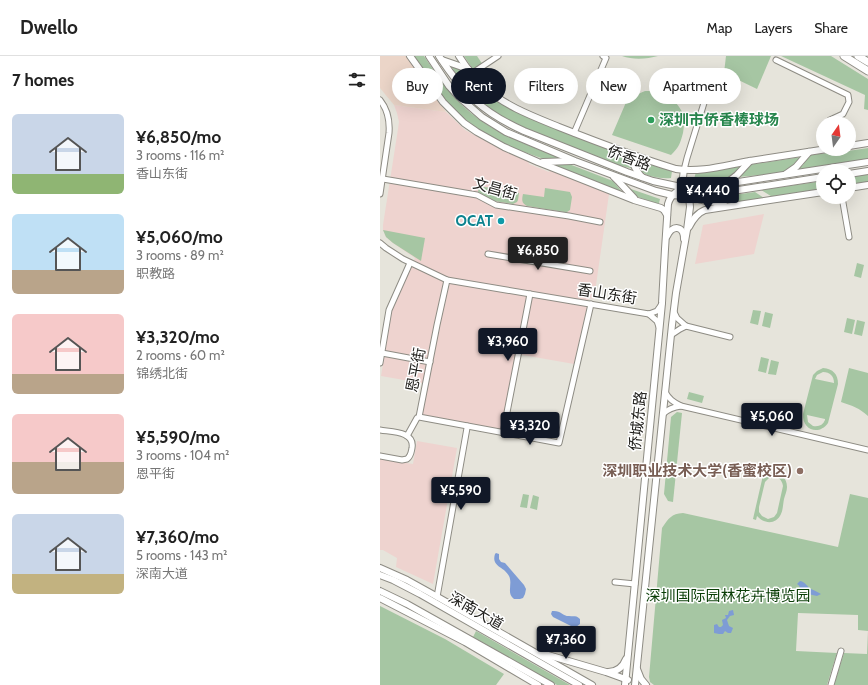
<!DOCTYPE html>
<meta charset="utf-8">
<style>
body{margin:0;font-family:Cabin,"Noto Sans SC",sans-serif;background:#f6f6f6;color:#222;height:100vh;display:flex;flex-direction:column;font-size:15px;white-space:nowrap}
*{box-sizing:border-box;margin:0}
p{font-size:13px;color:#767676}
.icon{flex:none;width:22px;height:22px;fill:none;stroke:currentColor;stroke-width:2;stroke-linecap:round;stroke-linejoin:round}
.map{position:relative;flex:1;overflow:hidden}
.sheet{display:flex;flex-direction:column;background:#fff;width:380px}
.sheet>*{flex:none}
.top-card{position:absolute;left:12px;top:12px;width:380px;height:36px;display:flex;gap:8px}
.needle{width:26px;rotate:14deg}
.tools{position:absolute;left:436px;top:60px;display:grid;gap:8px}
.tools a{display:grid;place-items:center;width:40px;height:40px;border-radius:50%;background:#fff;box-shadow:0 4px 16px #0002;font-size:20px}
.price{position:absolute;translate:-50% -34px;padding:0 9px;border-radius:4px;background:#111827;color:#fff;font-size:13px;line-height:26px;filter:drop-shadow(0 1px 2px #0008)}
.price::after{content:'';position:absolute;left:50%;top:24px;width:12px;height:9px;margin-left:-6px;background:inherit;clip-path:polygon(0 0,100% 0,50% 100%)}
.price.current{background:#222;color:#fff}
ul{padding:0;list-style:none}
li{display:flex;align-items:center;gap:12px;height:100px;padding:0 12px}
li span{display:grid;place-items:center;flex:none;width:112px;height:80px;border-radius:6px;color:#555}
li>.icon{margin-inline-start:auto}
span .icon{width:48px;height:48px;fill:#fffc;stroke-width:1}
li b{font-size:17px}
h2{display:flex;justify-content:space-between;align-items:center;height:48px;padding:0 12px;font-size:17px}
.chip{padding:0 14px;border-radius:18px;background:#fff;box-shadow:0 4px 16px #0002;font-size:14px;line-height:36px}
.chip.current{background:#111827;color:#fff}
header{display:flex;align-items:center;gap:24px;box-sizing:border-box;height:56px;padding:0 20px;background:#fff;border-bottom:1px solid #e0e0e0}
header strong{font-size:19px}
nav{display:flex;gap:22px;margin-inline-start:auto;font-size:14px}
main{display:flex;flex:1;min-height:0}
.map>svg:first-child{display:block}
</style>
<header>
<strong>Dwello</strong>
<nav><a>Map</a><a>Layers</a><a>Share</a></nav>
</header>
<main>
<section class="sheet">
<h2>7 homes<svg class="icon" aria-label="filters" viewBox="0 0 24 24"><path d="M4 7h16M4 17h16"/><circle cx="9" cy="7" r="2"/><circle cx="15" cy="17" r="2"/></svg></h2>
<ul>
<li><span style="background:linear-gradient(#c9d6e8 75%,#8fb573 0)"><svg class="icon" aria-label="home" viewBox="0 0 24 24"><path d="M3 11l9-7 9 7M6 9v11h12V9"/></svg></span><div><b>¥6,850/mo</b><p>3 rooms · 116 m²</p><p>香山东街</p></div></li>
<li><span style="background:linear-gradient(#bfe0f5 70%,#b9a48a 0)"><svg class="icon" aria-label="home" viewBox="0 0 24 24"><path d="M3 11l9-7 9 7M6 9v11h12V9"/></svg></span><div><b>¥5,060/mo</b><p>3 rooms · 89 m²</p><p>职教路</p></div></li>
<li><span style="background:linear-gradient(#f6c9c9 75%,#b9a48a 0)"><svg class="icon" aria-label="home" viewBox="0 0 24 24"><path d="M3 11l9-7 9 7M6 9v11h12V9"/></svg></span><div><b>¥3,320/mo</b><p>2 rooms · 60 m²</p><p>锦绣北街</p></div></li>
<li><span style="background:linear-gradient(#f6c9c9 60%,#b9a48a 0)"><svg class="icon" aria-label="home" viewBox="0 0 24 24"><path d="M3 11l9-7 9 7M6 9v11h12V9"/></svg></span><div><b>¥5,590/mo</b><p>3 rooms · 104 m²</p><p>恩平街</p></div></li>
<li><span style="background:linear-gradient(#c9d6e8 75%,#c2b280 0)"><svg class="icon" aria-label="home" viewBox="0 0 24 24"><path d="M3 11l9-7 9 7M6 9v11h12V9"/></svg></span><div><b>¥7,360/mo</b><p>5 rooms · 143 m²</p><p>深南大道</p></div></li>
</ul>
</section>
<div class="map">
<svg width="488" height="629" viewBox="0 0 488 629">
<rect width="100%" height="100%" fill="#e6e4db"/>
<g fill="#eed3cf">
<path d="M14,49L66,56L85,74L113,89L148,105L149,108L169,116L170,114L229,138L214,243L209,242L194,308L137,298L122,374L42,360L47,328L1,320L12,254L35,202L13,187L6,181L3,174V169L18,73L19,66L17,57Z"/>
<path d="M384,158L374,198L315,208L323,169Z"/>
<path d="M37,385L77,392L53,528L16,511L17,502L3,494H0V403L33,408Z"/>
</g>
<path fill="#ebd5c8" d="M0,0H27L66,56L14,49L0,32Z"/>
<g fill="#a6c6a3" fill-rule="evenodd">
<path d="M33,0H44C55,16 65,32 79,46C108,76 144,87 180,102L173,104L161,102L130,91L99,74L75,55L64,43Z"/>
<path d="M84,0H97L103,9L94,15Z"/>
<path d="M242,0H278C267,3 253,4 242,0Z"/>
<path d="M346,0H391L377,33L344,17Z"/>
<path d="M401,0H451L488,23V54L484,53L485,39Z"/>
<path d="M71,10L88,15L108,37L245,99L254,113L238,109L146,74L107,53L82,28Z"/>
<path d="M265,35C268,35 271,35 274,35C286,36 299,47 303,58C305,64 304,71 303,77C300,88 299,91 291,99L232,79L250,37L256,39L258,38Z"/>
<path d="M488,92V104L414,115L423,109L429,99L475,94Z"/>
<path d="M421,101L414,110L402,117L358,121L368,109Z"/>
<path d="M252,102L292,115L291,122C282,123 265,121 259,113C256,110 254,105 252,102Z"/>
<path d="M189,108L233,125L242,136L174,109Z"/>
<path d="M363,110L349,123L322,126L314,123L316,116Z"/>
<path d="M488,118V128L469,131V121Z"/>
<path d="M443,125V134L394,142L381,134Z"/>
<path d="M99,130L139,137L138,144L137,146L133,148L114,145L98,136Z"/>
<path d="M165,132L190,136L192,141L190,154L187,156H184L147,150C141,147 142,143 143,138L164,141Z"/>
<path d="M248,132L280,143L279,147L278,148L255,140Z"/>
<path d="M375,136L384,142L346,148L325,143Z"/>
<path d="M3,174L45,182L41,205L13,187L6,181Z"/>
<path d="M477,207L484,209L481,222L474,220Z"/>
<path d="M373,254L381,255L378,269L370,267Z"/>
<path d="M385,256L393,258L390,272L382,270Z"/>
<path d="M467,262L475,264L472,278L464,276Z"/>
<path d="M477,264L485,266L482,280L474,278Z"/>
<path d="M381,301L389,303L386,317L378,315Z"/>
<path d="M391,304L399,306L396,319L388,318Z"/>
<path d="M443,312C453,313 458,318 458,328L448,367C439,380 422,374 423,358L433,319L437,315ZM443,316C450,316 454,320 454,327L435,323L437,319ZM427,359L445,363V364C443,369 439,371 433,370L428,366Z"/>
<path d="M469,312L488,317V360C479,352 473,350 461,346Z"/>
<path d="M309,336L324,340L322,347L307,343Z"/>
<path d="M297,356L302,357L293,446L288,445L284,438L291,361Z"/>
<path d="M384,415L387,416V419C396,415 407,419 407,431C407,435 405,439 404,443C403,448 403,454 401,458C396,469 384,468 377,460L376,464L373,463ZM390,421C397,420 402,423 403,430L397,457L394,461L388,463L382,460L379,456V451L385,426Z"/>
<path d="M143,438L149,439L147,452L140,451Z"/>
<path d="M470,438L488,442V629H454L464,597L487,598L488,575L478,574V559L418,557L416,595L457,597L447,629H274L270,626L269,621L282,472C289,462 291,458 303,457L458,491Z"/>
<path d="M153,439L159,441L157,454L150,452Z"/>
<path d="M0,550L65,583L124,618L116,629H0Z"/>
<path d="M96,575L190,629H177L172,626L93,581Z"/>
</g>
<g fill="#7e9cd5">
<path d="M116,497L119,498V503L121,506L125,507L144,529L146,533L145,538L143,542L140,543H134C126,537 133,528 129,520C124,510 111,511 115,498Z"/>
<path d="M420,525C426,526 427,531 431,533C435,535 438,536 441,538L437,540L419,536L418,535C421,532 420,530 417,528Z"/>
<path d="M353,554L354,559L350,560L347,564L349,570L353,572L351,577H348L345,575L343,578H339L334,577V569L337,568L339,571H341L343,569L342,564L346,562L345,559H348L349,555Z"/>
<path d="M172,555C181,554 182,560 189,560C194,561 196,559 200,563V568L196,571H193L173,561L171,558Z"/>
</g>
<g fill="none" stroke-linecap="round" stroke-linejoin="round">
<defs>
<g id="minor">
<path d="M396,4L468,39L469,46L463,58L450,64L449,67"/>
<path d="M91,18L118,0"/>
<path d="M0,44C8,54 10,64 9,77L0,138"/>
<path d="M194,77L226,2L223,0"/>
<path d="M304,114L307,102L328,34"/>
<path d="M3,123L97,139L116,149L189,160L220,166"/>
<path d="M462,141L469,181"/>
<path d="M0,187L6,192L23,203L67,224L269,258L277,255L282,248"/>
<path d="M108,198L210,215"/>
<path d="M67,224L57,269L39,361L179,387L211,248"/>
<path d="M294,256L297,262L306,270L350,281"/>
<path d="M269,258L277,265L279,271"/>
<path d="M291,279L300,273L306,270"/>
<path d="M2,297L50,306"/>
<path d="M0,307L9,254L30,207"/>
<path d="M285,336C289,343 293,346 301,350L488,394"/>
<path d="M283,358C288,353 293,351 301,350"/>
<path d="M0,374C11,376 35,375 32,392C31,397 31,400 27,403L22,404L0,400"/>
<path d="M123,377L150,238"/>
<path d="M27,380L37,362"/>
<path d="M235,526L255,528"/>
<path d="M57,541L87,372V370"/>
<path d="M451,629L461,595"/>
</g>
<g id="major">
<path d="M30,0L63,46L84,67L97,76L124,91L158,106L254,144L281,152L284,154L287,159"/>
<path d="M49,0L69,30L79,41L102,61L126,76L195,105L276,135L292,139L303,140H320L443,121"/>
<path d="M59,0C84,38 102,56 144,75L247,116L273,125L301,131L332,130L488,106"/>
<path d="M79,0C86,11 94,22 104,31C125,50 152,60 179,71C217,86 256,101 296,113C321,117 346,109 370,105C396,101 422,97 447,93"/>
<path d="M62,4L88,13"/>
<path d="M469,90L488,87"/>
<path d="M247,97C253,104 254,114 262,121"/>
<path d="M163,106L192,105"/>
<path d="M406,118L416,111L429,96"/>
<path d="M469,118L488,115"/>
<path d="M234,121L239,126L254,142"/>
<path d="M348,126L357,119L370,105"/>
<path d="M469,132L488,129"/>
<path d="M314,142L344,149"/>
<path d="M309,171C313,163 317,157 325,154L443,136"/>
<path d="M287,180C292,169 304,169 304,183"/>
<path d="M0,512L27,524L54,539L212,629"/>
<path d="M0,519L13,524L40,538L199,629"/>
<path d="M0,535L27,548L171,629"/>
<path d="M0,542L85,586L158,629"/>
<path d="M161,597L226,616L248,624"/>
<path d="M257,613L261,623L266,629"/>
<path d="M228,616C237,616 243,611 246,603"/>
<path d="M245,629L282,247L285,193L288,148C291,136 298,138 301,130C303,126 303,119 304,114"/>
<path d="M255,629L292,269L296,237L307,174L310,151L309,140L301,131"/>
</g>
<g id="highway">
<path d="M464,0L488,15"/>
<path d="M478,0L488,6"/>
</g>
</defs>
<use href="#minor" stroke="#8e8c84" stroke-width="7"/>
<use href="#major" stroke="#8e8c84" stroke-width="8"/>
<use href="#highway" stroke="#8e8c84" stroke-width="9"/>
<use href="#minor" stroke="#fff" stroke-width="5"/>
<use href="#major" stroke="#fff" stroke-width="6"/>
<use href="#highway" stroke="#fff" stroke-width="7"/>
</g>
<circle fill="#2e9e5b" stroke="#fff" stroke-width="1.5" cx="271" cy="64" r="4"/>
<circle fill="#0f9aa8" stroke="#fff" stroke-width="1.5" cx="121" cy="165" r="4"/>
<circle fill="#8d6e63" stroke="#fff" stroke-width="1.5" cx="420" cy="415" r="4"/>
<g text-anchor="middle" stroke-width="3" stroke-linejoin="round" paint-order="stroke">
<g font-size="15" font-weight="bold" fill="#27864d" stroke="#fff" text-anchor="start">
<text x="279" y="69">深圳市侨香棒球场</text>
</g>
<g font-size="15" fill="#22211e" stroke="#fff">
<text transform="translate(249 102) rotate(20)" y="5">侨香路</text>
<text transform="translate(115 133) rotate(16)" y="5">文昌街</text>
<text transform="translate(227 238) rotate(9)" y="5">香山东街</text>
<text transform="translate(36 314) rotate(-79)" y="5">恩平街</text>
<text transform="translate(258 365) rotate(-84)" y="5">侨城东路</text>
<text transform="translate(96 555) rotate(30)" y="5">深南大道</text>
</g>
<g font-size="15" font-weight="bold" fill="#0d838f" stroke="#fff" text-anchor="end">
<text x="113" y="170">OCAT</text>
</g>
<g font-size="15" font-weight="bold" fill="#785e54" stroke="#fff" text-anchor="end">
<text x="412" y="420">深圳职业技术大学(香蜜校区)</text>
</g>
<g font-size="15" fill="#093d06" stroke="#fff">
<text x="348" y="545">深圳国际园林花卉博览园</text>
</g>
</g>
</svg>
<div class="tools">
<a><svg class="needle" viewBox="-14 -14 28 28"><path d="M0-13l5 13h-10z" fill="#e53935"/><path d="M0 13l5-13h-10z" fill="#767676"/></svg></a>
<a><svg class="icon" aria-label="locate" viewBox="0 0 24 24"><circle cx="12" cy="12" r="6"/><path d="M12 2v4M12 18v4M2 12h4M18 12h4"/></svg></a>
</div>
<b class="price" style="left:328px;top:155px">¥4,440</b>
<b class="price current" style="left:158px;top:215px">¥6,850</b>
<b class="price" style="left:128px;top:306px">¥3,960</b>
<b class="price" style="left:392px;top:381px">¥5,060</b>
<b class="price" style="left:150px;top:390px">¥3,320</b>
<b class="price" style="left:81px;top:455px">¥5,590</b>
<b class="price" style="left:186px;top:604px">¥7,360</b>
<div class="top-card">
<a class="chip">Buy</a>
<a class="chip current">Rent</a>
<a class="chip">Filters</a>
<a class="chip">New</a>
<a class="chip">Apartment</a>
</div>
</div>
</main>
